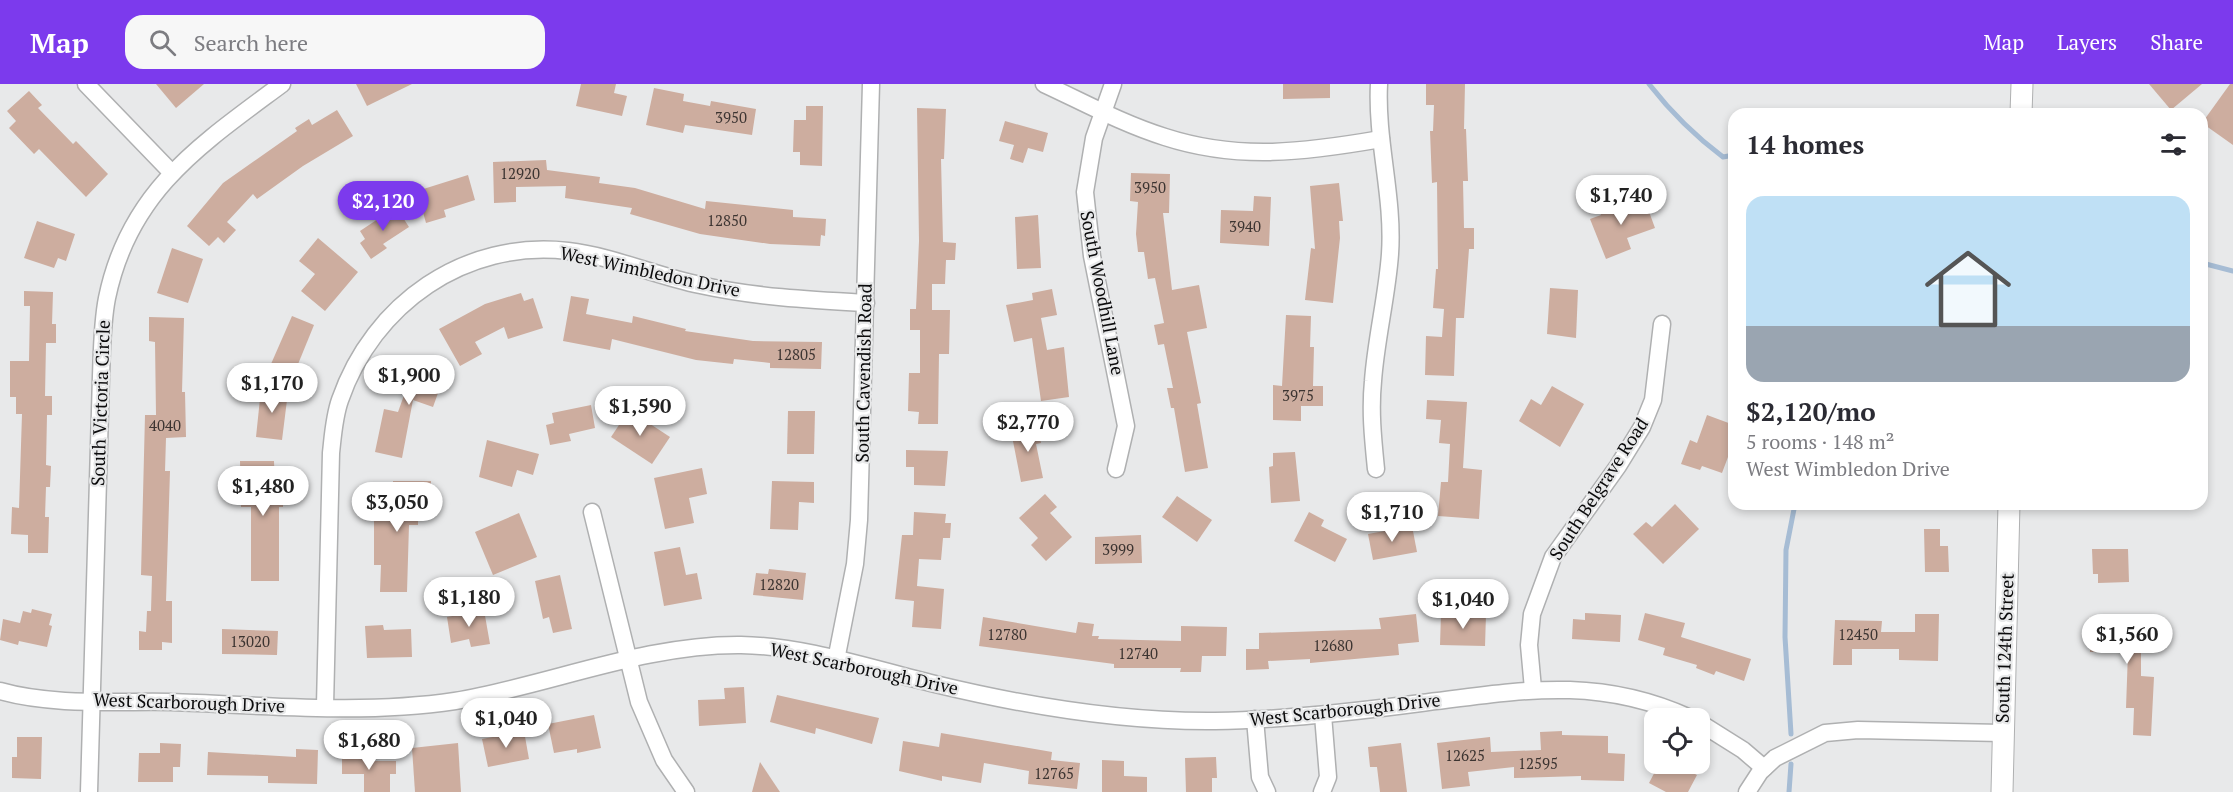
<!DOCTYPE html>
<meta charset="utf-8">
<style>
body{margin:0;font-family:"PT Serif",serif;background:#f7f7f7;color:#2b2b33;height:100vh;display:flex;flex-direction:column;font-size:22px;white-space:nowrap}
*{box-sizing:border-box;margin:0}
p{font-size:20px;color:#7c7c81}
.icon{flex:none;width:33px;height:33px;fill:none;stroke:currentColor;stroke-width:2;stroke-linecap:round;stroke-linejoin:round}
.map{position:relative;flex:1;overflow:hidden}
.details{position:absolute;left:1728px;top:24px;width:480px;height:402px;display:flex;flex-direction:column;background:#fff;border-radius:18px;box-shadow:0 3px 9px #0003}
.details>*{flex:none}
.controls{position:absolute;left:1644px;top:624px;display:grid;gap:12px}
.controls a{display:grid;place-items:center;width:66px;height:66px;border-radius:12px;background:#fff;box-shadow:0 3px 9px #0003;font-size:30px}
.price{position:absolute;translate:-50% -51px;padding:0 14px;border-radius:21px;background:#fff;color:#222;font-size:20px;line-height:39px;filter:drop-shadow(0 2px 3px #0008)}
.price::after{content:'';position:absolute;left:50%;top:36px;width:18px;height:14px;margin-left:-9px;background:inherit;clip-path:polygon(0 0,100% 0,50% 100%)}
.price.current{background:#7c3aed;color:#fff}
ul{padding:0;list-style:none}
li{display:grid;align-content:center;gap:12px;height:318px;padding:0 18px}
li+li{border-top:2px solid #e1e1e2}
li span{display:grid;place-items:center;height:186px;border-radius:18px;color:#555}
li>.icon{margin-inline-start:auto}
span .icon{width:108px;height:108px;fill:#fffc;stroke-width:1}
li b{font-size:26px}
h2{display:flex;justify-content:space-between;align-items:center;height:72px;padding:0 18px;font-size:26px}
header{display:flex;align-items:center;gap:36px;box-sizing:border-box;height:84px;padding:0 30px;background:#7c3aed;color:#fff}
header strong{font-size:28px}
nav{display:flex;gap:33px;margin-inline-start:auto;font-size:21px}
.search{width:420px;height:54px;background:#f7f7f7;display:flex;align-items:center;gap:15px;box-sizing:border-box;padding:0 21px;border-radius:18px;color:#7c7c81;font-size:22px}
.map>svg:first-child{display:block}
</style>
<header>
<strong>Map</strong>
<div class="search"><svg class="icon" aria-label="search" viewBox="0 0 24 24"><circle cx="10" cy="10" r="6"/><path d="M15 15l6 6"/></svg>Search here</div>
<nav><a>Map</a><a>Layers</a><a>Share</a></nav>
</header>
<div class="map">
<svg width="2233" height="708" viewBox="0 0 2233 708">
<rect width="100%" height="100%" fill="#e8e9ea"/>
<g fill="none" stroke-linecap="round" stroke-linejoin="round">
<g stroke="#a6bcd4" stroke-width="5">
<path d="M1649,0C1670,27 1695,52 1723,73L1734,71"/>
<path d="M2202,179L2233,187"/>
<path d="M1791,650L1785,553L1786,466L1795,420"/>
<path d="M1789,708L1791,680"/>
</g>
</g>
<g fill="#cdad9f">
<path d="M156,0H204L176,24Z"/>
<path d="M356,0H412L367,22Z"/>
<path d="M581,0H616L614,9L627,12L622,32L576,22Z"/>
<path d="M1283,0H1330V14L1283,15Z"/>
<path d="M1426,0H1465L1464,45H1466L1468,97H1463L1464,144H1474V165H1469L1464,234H1456L1454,292L1425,291L1426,252L1442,253L1444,225L1433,224L1436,185H1438L1437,98L1432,99L1430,47H1433L1434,21H1426Z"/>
<path d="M2149,0H2202L2171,26Z"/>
<path d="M2230,0H2233V61L2202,39Z"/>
<path d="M654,4L684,10L683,17L710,22L711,17L756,25L752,51L685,41L683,49L646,41Z"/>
<path d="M29,7L42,21L38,24L73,60L76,57L108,90L86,113L39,65L34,70L9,44L16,37L7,27Z"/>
<path d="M806,22H823L822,82L800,81V68H793L794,36H806Z"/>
<path d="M917,24L946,25L944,75H941L943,158L956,159L955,176H946L945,200H932V226H950L949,270H939L938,340H918L919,328L908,327L909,289H920V246H910V225H916L919,157Z"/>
<path d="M337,26L353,52L303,82L257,115L253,110L227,138L236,146L224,159L218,153L209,162L187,142L223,99L297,47L295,44L309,35L312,41Z"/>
<path d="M1005,37L1048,49L1043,68L1028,64L1023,79L1010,75L1014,61L999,57Z"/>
<path d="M546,76L547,86L600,93L599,99L635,104L705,125L706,117L793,126V133L826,135L825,152L821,151L820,162L770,160L700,150L630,130L632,124L565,114L566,102L516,103V118L494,119L493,78Z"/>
<path d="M1131,89L1170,90L1169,129H1163L1172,206L1199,201L1207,244L1187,248L1201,319L1197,320L1208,384L1185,388L1174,324H1171L1167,304H1173L1164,260L1158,261L1154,241L1164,239L1155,194L1148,195L1144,168H1138L1136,150L1138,118L1130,117Z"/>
<path d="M468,91L475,116L444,126L446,133L426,139L417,107Z"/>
<path d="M1339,99L1343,137H1339L1340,154L1333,219L1305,216L1311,164L1315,165L1310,102Z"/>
<path d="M1254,112L1271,113L1269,162L1220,159L1221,126L1253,127Z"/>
<path d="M1644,114L1655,144L1627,154L1631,165L1606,175L1590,135L1601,131L1599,125L1617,118L1618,123Z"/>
<path d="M396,123L409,143L383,160L387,164L371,175L360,159L365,155L360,147Z"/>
<path d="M1038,131L1041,184L1017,185L1015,133Z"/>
<path d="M37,137L75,150L66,177L58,174L54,184L24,174Z"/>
<path d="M318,154L358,188L325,227L301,207L315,190L299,177Z"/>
<path d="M172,164L203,175L188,219L157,209Z"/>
<path d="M1550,204L1578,206L1576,254L1547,250Z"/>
<path d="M1052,205L1057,231L1041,234L1047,266L1064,263L1069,313L1041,317L1032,254L1014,258L1006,221L1033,216L1032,209Z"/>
<path d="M24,207L53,208L52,240H56V259H46L45,312H52V331H47L46,381L51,382L50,403H46L45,433H49L48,469H28V451L11,450L12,423L19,424L22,330H16V313H10V277H29L30,222H24Z"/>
<path d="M521,209L524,217L533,214L543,244L508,255L504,243L475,258L482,270L460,282L439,245L485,220Z"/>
<path d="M571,212L589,215L586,230L632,239L633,232L686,245L685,247L753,257L822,258L821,285L770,284V279L734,275L733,280L696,276L612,255L610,266L563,257Z"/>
<path d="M1286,231L1311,232L1310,263H1314L1313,302H1323V322H1301V337L1273,336V301L1282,302Z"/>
<path d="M292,232L314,241L294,290L271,280Z"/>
<path d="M149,233L184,234L182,308H185L186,353L166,354L165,387H170L166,517H172V559L162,558V566H139V547L146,548L147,527H151L152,492L141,491L145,331H156L155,258L149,257Z"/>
<path d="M409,274L446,287L433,323L413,316L402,374L375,368L384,325L398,328L408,300L400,297Z"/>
<path d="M1552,302L1584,320L1560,363L1519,337L1531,315L1541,321Z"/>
<path d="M261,305L288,308L282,356L256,353Z"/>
<path d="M1427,316L1467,318L1463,384L1482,386L1479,435L1438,432L1441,398H1448L1450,360L1439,359L1441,336L1426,335Z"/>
<path d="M591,321L595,344L569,350L571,357L550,361L546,341L554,339L552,329Z"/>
<path d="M629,326L670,353L652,380L611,353Z"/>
<path d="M788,327H815L814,370H787Z"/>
<path d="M1707,331L1734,341V357L1722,389L1702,382L1700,386L1681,380L1690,356L1697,359Z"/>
<path d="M1037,342L1041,359L1036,360L1043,394L1021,398L1011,347Z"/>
<path d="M487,356L539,370L533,391L517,386L512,403L479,393Z"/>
<path d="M906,366L948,367L945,402L914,401V383H906Z"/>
<path d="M1295,368L1300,417L1271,419L1269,383L1273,382V369Z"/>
<path d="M240,377H274L275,403L283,402V423H279V497H251V423H241Z"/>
<path d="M702,384L707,410L689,414L694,439L665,445L654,394Z"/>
<path d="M393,397H431V413H418V441H409L407,508H380L381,481H374V419H393Z"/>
<path d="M772,397L814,398V419L799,418L798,446L770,445Z"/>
<path d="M1045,410L1057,423L1050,429L1072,453L1046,477L1031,461L1038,454L1019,434Z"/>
<path d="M1177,412L1212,436L1197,458L1162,433Z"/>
<path d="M1675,420L1699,445L1663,480L1633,450L1646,438L1652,443Z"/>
<path d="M914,428L946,430L945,439H951L950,454H943L941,476L919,475L917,502L944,505L941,545L912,543L914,517L895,515L902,451H913Z"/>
<path d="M1309,428L1324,436L1321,442L1347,455L1335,478L1294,457Z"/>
<path d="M519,429L537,473L493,491L475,448Z"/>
<path d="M1412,442L1417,468L1373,476L1368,450Z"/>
<path d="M1924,445H1940V462H1948L1949,488H1925Z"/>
<path d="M1141,451L1142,479L1095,480V453Z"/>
<path d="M680,463L686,491L697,489L702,515L664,522L654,468Z"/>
<path d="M2092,465H2128L2129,498L2098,499V490H2093Z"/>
<path d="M769,485L806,489L803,516L753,511L756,489L768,490Z"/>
<path d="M560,491L572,545L553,549L549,533L543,535L535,497Z"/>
<path d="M32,525L52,530L49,541L52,542L47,563L19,557L18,561L0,556L3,535L20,539L23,527L31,529Z"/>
<path d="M484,526L490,560L471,563L469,555L451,559L447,533Z"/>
<path d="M1441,529L1486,531L1485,562L1440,561Z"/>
<path d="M1585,529L1621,531L1620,558L1572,555L1573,535L1585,536Z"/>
<path d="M1645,529L1685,539L1681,553L1751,575L1744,597L1716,587L1714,591L1696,584L1697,581L1663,571L1665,564L1638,556Z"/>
<path d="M1416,530L1419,558L1398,560L1399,571L1310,579V575L1268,577L1269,585L1246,586V565H1259V549L1381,545L1379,534Z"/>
<path d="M1915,530H1939L1938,577L1899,576V565H1852V581H1833L1835,536L1882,537L1881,548H1915Z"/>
<path d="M983,533L1076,549L1078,538L1094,540L1092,552H1099L1098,555L1181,557V542L1227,543L1226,572H1202L1201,588H1180L1181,584H1114V580L979,562Z"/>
<path d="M2090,533H2127V541H2141V592L2154,593L2151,652L2133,651L2134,624H2126L2128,568H2090Z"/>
<path d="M383,541L384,546L411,545L412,573L367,574L365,542Z"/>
<path d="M222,545L278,547L277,571L222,570Z"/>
<path d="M744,603L746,639L699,642L698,616L725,615L724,604Z"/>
<path d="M777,611L879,634L872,660L816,644L815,650L770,638Z"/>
<path d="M594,631L601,664L577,669V665L554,669L548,640Z"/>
<path d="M524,647L529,675L488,683L482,655Z"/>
<path d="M1562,647V651L1608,652V669L1625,670L1624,697L1581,696V692L1514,694V683L1468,688L1470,702L1442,705L1437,659L1490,653L1491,668L1541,666L1540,648Z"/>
<path d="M941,649L1052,668L1051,676L1080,679L1077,705L1028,700L1029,687L984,679L981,699L942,692V697L899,687L903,657L939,663Z"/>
<path d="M17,653H42L41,695L12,694V673H17Z"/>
<path d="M160,659L181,660L180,683H173V698H138L139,669H160Z"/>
<path d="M458,659L461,708H415L412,664Z"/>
<path d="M1401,659L1407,708H1380L1377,683H1370L1368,663Z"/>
<path d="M296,665L318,666L317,700L268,699V692L207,691L208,668L296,673Z"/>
<path d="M342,667H363V677H396V690H390V708H364V690H342Z"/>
<path d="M1216,673L1217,694H1212V708H1186L1185,674Z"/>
<path d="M1102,676L1124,677V692L1147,693V708H1102Z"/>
<path d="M760,678L780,708H752Z"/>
<path d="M1659,680H1691L1687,686L1697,691L1688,708H1666L1649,699Z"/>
</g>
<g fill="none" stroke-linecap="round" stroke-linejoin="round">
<defs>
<g id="minor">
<path d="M86,0L171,88"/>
<path d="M1044,0C1083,18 1123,40 1165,53C1239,77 1306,68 1381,55"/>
<path d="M1113,0L1094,54L1085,108L1092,172L1126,342L1116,385"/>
<path d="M1376,385C1373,355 1370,327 1373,297C1376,255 1387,212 1390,170C1394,113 1376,57 1379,0"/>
<path d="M592,428L639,618L664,676L686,708"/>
<path d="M836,576L855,480L859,436L871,0"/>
<path d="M1533,605L1529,561L1532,530L1553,473L1618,382L1642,343L1653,316L1662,240"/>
<path d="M0,607C52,622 118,617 171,618C264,621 362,631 455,617C550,601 644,560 741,561C806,562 872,585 935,600C1026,622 1121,638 1215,637C1284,636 1353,628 1421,619C1519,607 1596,591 1690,634"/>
<path d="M325,622L331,369C333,351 334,333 340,316C373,220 465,155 568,167C612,172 656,192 700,201C754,213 811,216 866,219"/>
<path d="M1255,635L1260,693L1267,708"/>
<path d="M1700,639L1743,666L1764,684"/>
<path d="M89,708L101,292C102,266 102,239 107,214C129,107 200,61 282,0"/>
<path d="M1322,708L1328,693L1323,631"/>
<path d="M1747,708L1760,688L1775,674L1825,649L1858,646L2002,649"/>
</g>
<g id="tertiary">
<path d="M2021,30L2022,0"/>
<path d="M2002,708L2009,420"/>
</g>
</defs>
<use href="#minor" stroke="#afb0b1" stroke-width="19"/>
<use href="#tertiary" stroke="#afb0b1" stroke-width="23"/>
<use href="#minor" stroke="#fff" stroke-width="16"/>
<use href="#tertiary" stroke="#fff" stroke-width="21"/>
</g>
<g text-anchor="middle" stroke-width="4.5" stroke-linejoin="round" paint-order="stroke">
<g font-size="15" fill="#3c3431">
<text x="731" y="39">3950</text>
<text x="520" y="95">12920</text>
<text x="1150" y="109">3950</text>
<text x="727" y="142">12850</text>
<text x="1245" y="148">3940</text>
<text x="796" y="276">12805</text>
<text x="1298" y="317">3975</text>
<text x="165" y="347">4040</text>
<text x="1118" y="471">3999</text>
<text x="779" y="506">12820</text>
<text x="1007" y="556">12780</text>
<text x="1858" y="556">12450</text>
<text x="250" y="563">13020</text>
<text x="1333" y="567">12680</text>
<text x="1138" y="575">12740</text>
<text x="1465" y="677">12625</text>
<text x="1538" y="685">12595</text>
<text x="1054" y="695">12765</text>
</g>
<g font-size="18" fill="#0b0b0c" stroke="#e8e9ea">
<text transform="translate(650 188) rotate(12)" y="6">West Wimbledon Drive</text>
<text transform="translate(1102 209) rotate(79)" y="6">South Woodhill Lane</text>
<text transform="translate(864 289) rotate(-89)" y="6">South Cavendish Road</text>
<text transform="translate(101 319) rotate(-88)" y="6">South Victoria Circle</text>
<text transform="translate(1599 405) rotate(-57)" y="6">South Belgrave Road</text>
<text transform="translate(2005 564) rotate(-88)" y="6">South 124th Street</text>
<text transform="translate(864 585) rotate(12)" y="6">West Scarborough Drive</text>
<text transform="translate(189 619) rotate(2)" y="6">West Scarborough Drive</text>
<text transform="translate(1345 626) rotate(-6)" y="6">West Scarborough Drive</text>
</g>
</g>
</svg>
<div class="controls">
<a><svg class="icon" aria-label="locate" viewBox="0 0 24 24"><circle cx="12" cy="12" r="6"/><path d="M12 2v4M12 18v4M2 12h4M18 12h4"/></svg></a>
</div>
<b class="price" style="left:1621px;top:142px">$1,740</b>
<b class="price current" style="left:383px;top:148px">$2,120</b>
<b class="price" style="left:409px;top:322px">$1,900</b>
<b class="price" style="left:272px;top:330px">$1,170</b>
<b class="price" style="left:640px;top:353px">$1,590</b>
<b class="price" style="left:1028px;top:369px">$2,770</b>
<b class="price" style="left:263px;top:433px">$1,480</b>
<b class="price" style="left:397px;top:449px">$3,050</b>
<b class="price" style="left:1392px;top:459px">$1,710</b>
<b class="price" style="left:469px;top:544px">$1,180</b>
<b class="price" style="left:1463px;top:546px">$1,040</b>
<b class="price" style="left:2127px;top:581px">$1,560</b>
<b class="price" style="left:506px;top:665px">$1,040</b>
<b class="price" style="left:369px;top:687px">$1,680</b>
<section class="details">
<h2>14 homes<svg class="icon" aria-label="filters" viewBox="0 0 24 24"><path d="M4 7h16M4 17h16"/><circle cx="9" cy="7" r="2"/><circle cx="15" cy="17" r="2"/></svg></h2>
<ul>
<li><span style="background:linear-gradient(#bfe0f5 70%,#9aa5b1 0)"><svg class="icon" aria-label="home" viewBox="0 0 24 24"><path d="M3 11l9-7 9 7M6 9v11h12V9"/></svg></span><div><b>$2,120/mo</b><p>5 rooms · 148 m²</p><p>West Wimbledon Drive</p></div></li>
</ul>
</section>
</div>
